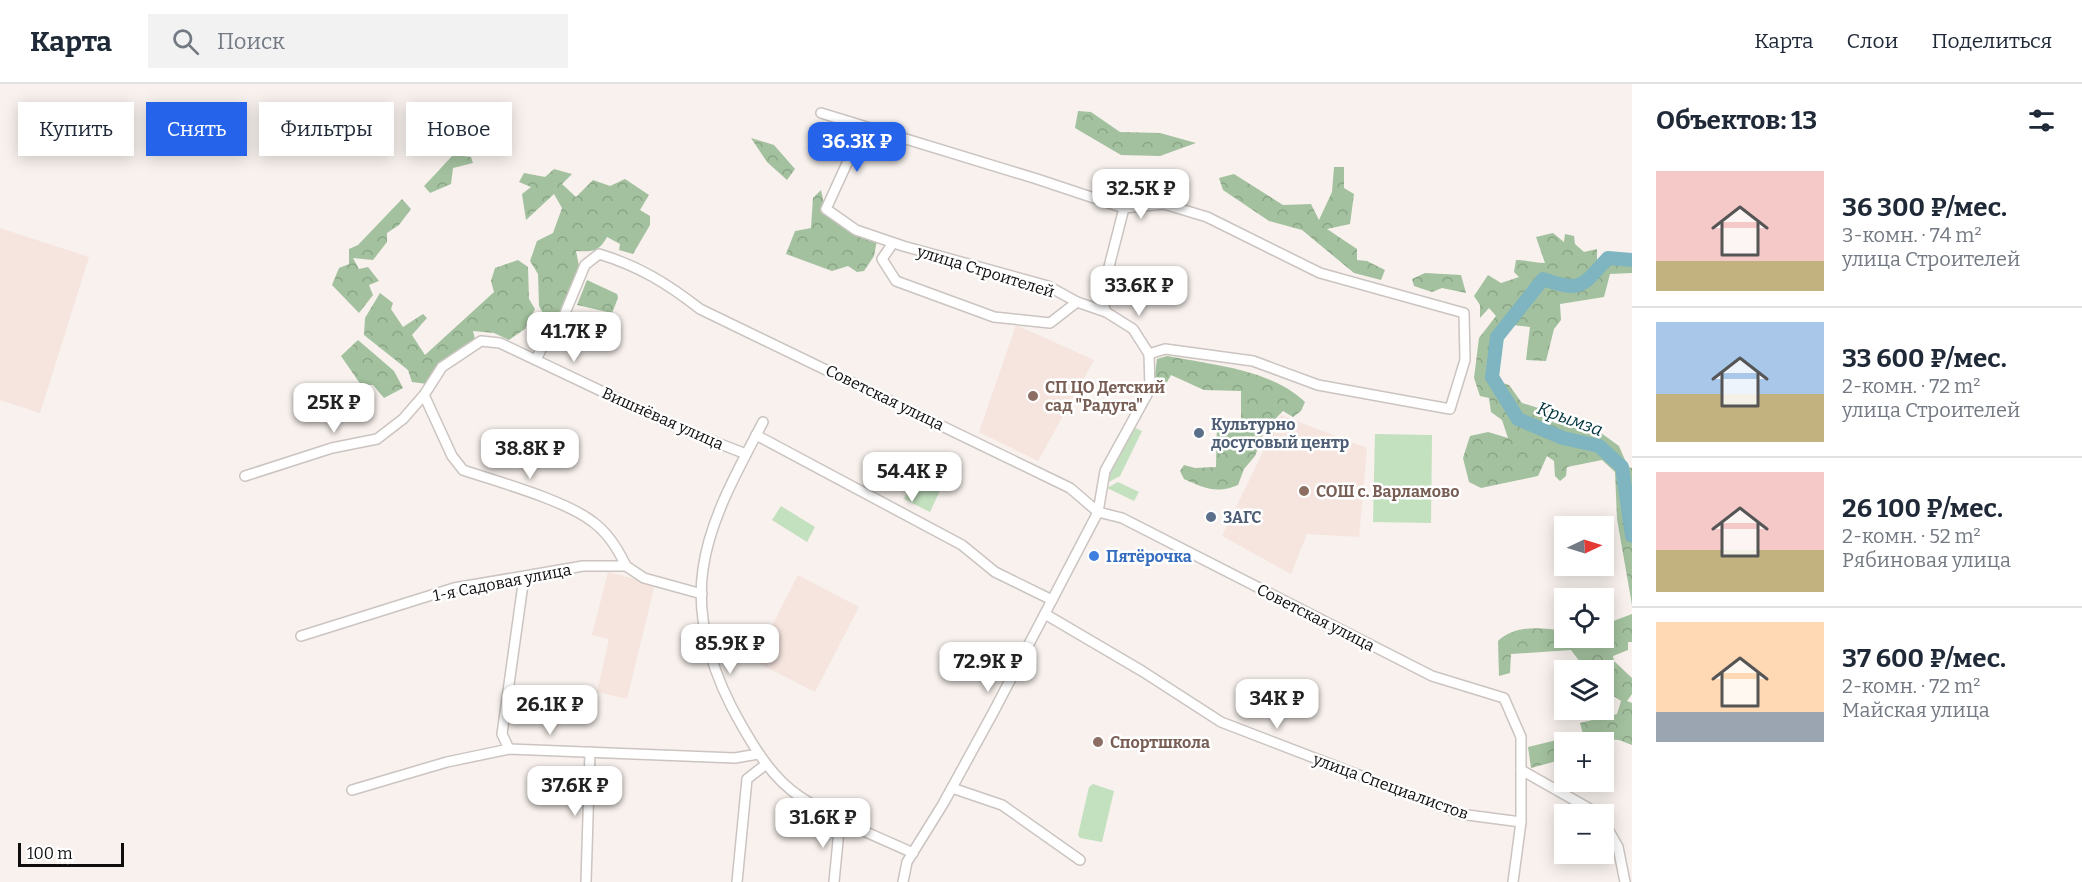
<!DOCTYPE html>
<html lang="ru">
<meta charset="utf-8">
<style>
body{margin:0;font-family:Bitter,serif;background:#f2f2f3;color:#1f2937;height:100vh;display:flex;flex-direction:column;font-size:22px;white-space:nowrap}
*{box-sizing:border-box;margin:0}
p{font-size:20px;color:#747a83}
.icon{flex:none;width:33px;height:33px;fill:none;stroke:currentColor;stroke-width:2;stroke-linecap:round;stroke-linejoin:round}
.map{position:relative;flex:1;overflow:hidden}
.panel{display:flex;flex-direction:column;background:#fff;width:450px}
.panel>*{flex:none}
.banner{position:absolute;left:18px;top:18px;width:570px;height:54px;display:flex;gap:12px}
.needle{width:39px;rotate:86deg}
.controls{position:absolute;left:1554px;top:432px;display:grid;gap:12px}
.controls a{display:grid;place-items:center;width:60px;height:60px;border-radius:0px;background:#fff;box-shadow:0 3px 15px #0003;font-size:30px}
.scale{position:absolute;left:18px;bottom:15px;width:106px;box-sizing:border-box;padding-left:6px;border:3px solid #100e0d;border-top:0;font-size:16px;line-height:21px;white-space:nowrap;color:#100e0d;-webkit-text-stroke:4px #fff;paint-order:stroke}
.price{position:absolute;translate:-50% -51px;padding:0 14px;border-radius:12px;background:#fff;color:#222;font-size:20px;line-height:39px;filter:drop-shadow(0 2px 3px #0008)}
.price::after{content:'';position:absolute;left:50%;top:36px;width:18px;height:14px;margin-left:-9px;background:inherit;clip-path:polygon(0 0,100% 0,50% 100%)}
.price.on{background:#2563eb;color:#fff}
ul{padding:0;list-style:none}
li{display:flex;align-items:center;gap:18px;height:150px;padding:0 24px}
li+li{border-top:2px solid #e0e1e3}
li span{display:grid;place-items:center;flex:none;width:168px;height:120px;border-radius:0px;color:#555}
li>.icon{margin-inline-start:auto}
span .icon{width:72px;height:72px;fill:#fffc;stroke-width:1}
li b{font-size:26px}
h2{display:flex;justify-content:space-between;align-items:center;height:72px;padding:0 24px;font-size:26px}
.chip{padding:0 21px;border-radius:0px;background:#fff;box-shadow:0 3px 15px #0003;font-size:21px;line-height:54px}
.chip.on{background:#2563eb;color:#fff}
header{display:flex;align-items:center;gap:36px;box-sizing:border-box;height:84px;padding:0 30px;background:#fff;border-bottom:2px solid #e0e1e3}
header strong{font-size:28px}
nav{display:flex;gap:33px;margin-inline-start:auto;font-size:21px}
.search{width:420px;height:54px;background:#f2f2f3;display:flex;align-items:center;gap:15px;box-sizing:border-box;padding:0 21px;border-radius:0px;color:#747a83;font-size:22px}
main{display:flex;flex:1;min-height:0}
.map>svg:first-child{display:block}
</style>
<header>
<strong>Карта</strong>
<div class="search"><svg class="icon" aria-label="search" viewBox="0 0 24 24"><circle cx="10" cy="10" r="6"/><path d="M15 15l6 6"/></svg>Поиск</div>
<nav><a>Карта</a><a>Слои</a><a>Поделиться</a></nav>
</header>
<main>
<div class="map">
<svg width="1632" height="798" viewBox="0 0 1632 798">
<defs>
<pattern id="forest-crowns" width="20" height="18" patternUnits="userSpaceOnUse" patternTransform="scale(1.5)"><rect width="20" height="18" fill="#a3c19e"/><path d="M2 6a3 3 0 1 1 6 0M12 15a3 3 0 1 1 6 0" fill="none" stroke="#8ba587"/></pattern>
</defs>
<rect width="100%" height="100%" fill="#f8f1ed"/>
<g fill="#f5e5de">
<path d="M0,144L89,173L40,329L0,316Z"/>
<path d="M1016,241L1094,276L1038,377L979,348Z"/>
<path d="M1281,331L1367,364L1359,453L1307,450L1291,490L1222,452Z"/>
<path d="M608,488L655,500L627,615L597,608L609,555L592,551Z"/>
<path d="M798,491L859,523L815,608L754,577Z"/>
</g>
<g fill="#c3e0bf">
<path d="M1133,343L1142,347L1120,392L1105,400Z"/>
<path d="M1375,350L1432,351L1431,439L1373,438Z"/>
<path d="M918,386L944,398L930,428L904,415Z"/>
<path d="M1118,398L1139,408L1134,417L1107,404Z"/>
<path d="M781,422L815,443L807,458L772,436Z"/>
<path d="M1093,700L1114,707L1102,758L1080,754L1078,751L1089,703Z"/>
</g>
<g fill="url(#forest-crowns)">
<path d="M1078,27L1091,28L1120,48L1160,49L1196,59L1160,72L1121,71L1075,44Z"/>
<path d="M481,45L488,49L484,57L463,72L471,73L473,79L453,84L451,100L430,109L424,102C443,83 459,62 481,45Z"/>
<path d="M751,54L774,61L795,85L787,96L767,78Z"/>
<path d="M1334,83H1344V104L1354,110L1350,140L1327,145L1357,165V176L1367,177L1385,186L1381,196L1354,189L1302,146L1269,137L1223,106L1219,94L1234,90L1283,121L1311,120L1319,136L1332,108Z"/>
<path d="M554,85L572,90L562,100L576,113L593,96L610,102L625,95L649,111L640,126L650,132V141L633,170L619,166L620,160L607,153C599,168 592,168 576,167L580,187L562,231L551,244L539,222L538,190L530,177L537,157L553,149L562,124L554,110L526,136L522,110L531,103L519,98L524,89L545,93Z"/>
<path d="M821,106L825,124L877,156L874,172L864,187L857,188L848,182L832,187L786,170L795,147L811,144L813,114Z"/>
<path d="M402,115L411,125L399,141L387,149V158L373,176L353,174L359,185L368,183L379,197L369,201L373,211L359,229L332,201L339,184L349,180V165L358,161Z"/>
<path d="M1553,149L1564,158L1565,150L1574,152L1575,160L1584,168L1597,165V183L1609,175L1632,179V189L1610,190L1604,213L1560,220L1561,236L1554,245L1546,277L1526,276L1530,243L1512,241L1500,259L1496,297L1509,301L1522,319L1551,328L1554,339L1590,341L1619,362L1628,383L1632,384V521L1617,435L1615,388L1602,376L1567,383L1566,392L1560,397L1555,392L1554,377L1547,372L1538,392L1481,404L1469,398L1463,374L1470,352L1488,348L1508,354L1502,336L1491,328L1489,314L1480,312L1474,294L1479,254L1496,232L1489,224L1480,234V221L1474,212L1488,191L1501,199L1519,193L1514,188L1516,176C1527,176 1534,179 1545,179L1536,153Z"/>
<path d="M518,176L528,183L529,215L535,225L525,245L509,256L494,249L473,247L475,255L438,282L427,300L412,298L408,286L364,251L365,234L380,209L393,219L391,225L403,243L423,230L427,234L412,251L425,271L494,208L491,197L495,184Z"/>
<path d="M1425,189L1461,191L1466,209L1442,204L1432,208L1414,202L1412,195Z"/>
<path d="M587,196L617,210L618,214L612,229L577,221Z"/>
<path d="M358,256L394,287L403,304L384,314L373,301H361L341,272Z"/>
<path d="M1167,272C1213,281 1270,285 1305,318L1301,327L1293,333L1283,327L1265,345L1255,372L1244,385L1238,401C1217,410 1204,404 1184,395L1180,387L1184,381L1195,384L1216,383L1217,337L1241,335V307L1204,306L1171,291L1163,305L1154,298L1157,275Z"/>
<path d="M1632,530V558H1628V566L1613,572L1614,577L1632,594V610L1627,617L1632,619V661L1619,656L1605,655L1600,658H1564V675L1531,684L1528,663L1565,654L1575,658L1584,654L1580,639L1617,630L1621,617L1606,607L1604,586H1586L1571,566L1511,570L1510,589L1499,592L1498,557C1516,540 1542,544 1564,547V554H1604L1608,539Z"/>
</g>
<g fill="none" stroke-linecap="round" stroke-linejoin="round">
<path stroke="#7eb5c1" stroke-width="14" d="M1632,176L1608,174C1582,202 1582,209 1543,195L1497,253L1492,293L1518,335L1563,354L1599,362L1622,383L1632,452"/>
<defs>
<g id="minor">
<path d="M821,29L1037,95L1124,124L1164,120L1207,133L1320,189L1464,229L1465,276L1450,325L1318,301L1253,277L1165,265L1149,270L1133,245L1106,228L1077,218L1048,202L903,162L856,146L826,125L864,42"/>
<path d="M893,159L882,175L896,197L994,233L1050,239L1077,218"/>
<path d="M1106,228L1101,214L1124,124"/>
<path d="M536,276L545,257L558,246L585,181L599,170C639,182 668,200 700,225L1070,404L1098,428L1122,434L1432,592L1504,614L1521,653V738L1513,798"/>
<path d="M424,311L452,372L463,386C498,398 565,416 593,438C608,449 618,465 626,482"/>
<path d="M763,338C739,384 710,434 703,485C695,539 715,596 742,642C757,668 773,694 799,712C834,736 874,751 913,769"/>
<path d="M756,351L962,461L995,488L1052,516"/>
<path d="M245,392L332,364L377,355L403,335L424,311L442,283L481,257L500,259L679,344L746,370"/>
<path d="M1045,530L1142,587L1221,638L1460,730L1521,738"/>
<path d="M301,552L454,504L583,482H626L644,494L702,510"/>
<path d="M509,665L502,650L524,493"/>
<path d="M1521,686L1599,730"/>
<path d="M952,704L1002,721L1080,776"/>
<path d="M352,706L447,678L509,665L735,674L758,670"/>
<path d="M1604,738L1618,763L1625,798"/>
<path d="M586,798L590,668"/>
<path d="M737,798L747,695L765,681"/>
<path d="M834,798L840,736"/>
<path d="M903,798L907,778L943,720L994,627L1098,428L1105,387L1150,305L1149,270"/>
</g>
</defs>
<use href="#minor" stroke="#cbc4c0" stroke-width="12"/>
<use href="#minor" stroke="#fff" stroke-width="9"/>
</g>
<g fill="#8d6e63" stroke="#fff" stroke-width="2">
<circle cx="1033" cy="312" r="6"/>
<circle cx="1304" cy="407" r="6"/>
<circle cx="1098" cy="658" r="6"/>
</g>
<g fill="#5c6f8a" stroke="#fff" stroke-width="2">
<circle cx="1199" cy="349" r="6"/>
<circle cx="1211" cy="433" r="6"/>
</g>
<circle fill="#3f7fe0" stroke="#fff" stroke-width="2" cx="1094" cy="472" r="6"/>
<g text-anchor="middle" stroke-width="5" stroke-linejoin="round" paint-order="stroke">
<g font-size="16" fill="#100e0d" stroke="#fff">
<text transform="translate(986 187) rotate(17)" y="6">улица Строителей</text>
<text transform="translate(885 313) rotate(26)" y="6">Советская улица</text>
<text transform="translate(663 334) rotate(24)" y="6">Вишнёвая улица</text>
<text transform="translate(502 498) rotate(-11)" y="6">1-я Садовая улица</text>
<text transform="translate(1316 533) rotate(27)" y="6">Советская улица</text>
<text transform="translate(1391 702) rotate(20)" y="6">улица Специалистов</text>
</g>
<g font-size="16" font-weight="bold" fill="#785e54" stroke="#fff" text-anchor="start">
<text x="1045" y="309">СП ЦО Детский<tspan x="1045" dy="18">сад "Радуга"</tspan></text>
<text x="1316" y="413">СОШ с. Варламово</text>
<text x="1110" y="664">Спортшкола</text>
</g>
<g font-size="16" font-weight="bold" fill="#4e5e75" stroke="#fff" text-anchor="start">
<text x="1211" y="346">Культурно<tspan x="1211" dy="18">досуговый центр</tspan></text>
<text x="1223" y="439">ЗАГС</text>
</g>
<g font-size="16" font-weight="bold" fill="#366cbe" stroke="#fff" text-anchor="start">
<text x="1106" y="478">Пятёрочка</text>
</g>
<g font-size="18" font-style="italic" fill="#00343d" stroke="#fff">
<text transform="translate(1570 335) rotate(20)" y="6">Крымза</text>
</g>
</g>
</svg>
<div class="controls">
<a><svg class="needle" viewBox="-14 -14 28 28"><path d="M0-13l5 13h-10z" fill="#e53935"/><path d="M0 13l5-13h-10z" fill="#747a83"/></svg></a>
<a><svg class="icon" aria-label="locate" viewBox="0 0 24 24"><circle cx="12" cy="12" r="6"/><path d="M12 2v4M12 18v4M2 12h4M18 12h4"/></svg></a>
<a><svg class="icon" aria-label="layers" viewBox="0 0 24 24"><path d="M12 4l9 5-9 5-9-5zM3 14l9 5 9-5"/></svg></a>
<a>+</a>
<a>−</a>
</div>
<div class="scale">100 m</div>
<b class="price on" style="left:857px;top:89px">36.3K ₽</b>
<b class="price" style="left:1141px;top:136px">32.5K ₽</b>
<b class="price" style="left:1139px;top:233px">33.6K ₽</b>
<b class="price" style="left:574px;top:279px">41.7K ₽</b>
<b class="price" style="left:334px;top:350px">25K ₽</b>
<b class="price" style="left:530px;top:396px">38.8K ₽</b>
<b class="price" style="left:912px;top:419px">54.4K ₽</b>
<b class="price" style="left:730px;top:591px">85.9K ₽</b>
<b class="price" style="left:988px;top:609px">72.9K ₽</b>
<b class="price" style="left:1277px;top:646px">34K ₽</b>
<b class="price" style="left:550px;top:652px">26.1K ₽</b>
<b class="price" style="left:575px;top:733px">37.6K ₽</b>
<b class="price" style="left:823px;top:765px">31.6K ₽</b>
<div class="banner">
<a class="chip">Купить</a>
<a class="chip on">Снять</a>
<a class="chip">Фильтры</a>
<a class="chip">Новое</a>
</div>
</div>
<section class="panel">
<h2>Объектов: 13<svg class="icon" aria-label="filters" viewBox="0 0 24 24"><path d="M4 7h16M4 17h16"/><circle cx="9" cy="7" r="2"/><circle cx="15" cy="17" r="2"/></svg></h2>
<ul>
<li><span style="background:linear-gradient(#f6c9c9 75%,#c2b280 0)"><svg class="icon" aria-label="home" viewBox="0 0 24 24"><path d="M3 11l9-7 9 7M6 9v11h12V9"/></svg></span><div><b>36 300 ₽/мес.</b><p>3-комн. · 74 m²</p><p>улица Строителей</p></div></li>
<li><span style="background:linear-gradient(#a9c7e8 60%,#c2b280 0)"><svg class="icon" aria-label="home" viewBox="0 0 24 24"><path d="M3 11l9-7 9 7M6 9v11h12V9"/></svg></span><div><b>33 600 ₽/мес.</b><p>2-комн. · 72 m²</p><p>улица Строителей</p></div></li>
<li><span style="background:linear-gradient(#f6c9c9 65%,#c2b280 0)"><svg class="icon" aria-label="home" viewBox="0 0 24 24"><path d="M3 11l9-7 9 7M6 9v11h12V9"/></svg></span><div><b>26 100 ₽/мес.</b><p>2-комн. · 52 m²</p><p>Рябиновая улица</p></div></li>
<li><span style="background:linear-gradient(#ffd9b3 75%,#9aa5b1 0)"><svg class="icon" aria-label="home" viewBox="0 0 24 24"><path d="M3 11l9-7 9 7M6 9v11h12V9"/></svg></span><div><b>37 600 ₽/мес.</b><p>2-комн. · 72 m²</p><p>Майская улица</p></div></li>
</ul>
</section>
</main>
